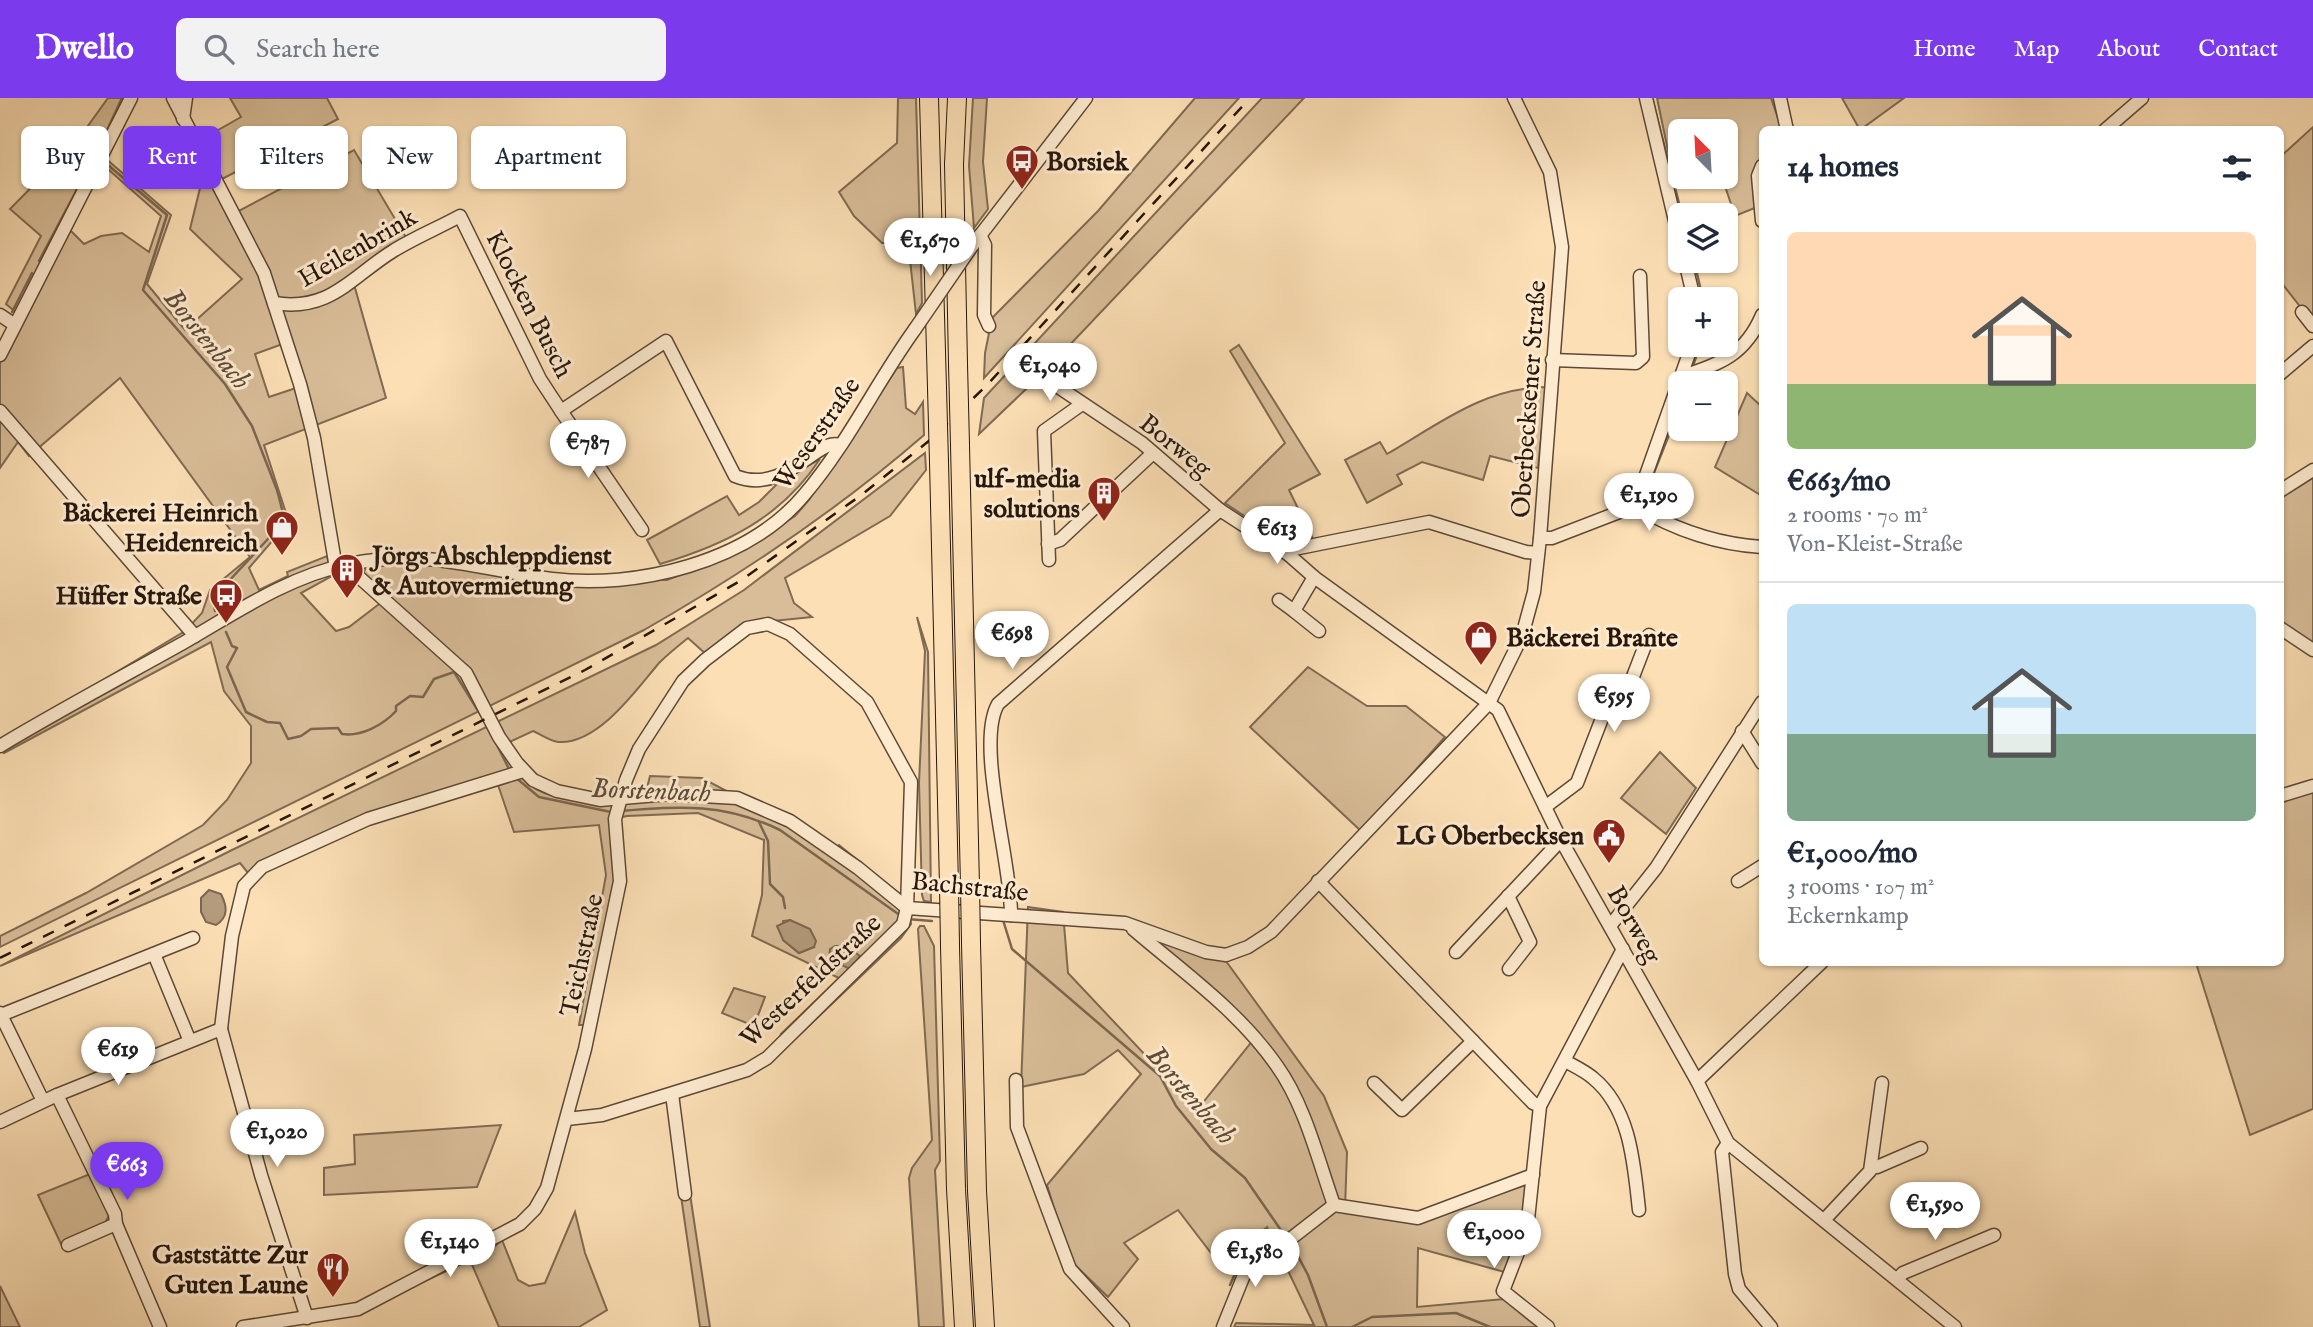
<!DOCTYPE html>
<meta charset="utf-8">
<style>
body{margin:0;font-family:"IM FELL English",serif;background:#f2f2f3;color:#1f2937;height:100vh;display:flex;flex-direction:column;font-size:26px;white-space:nowrap}
*{box-sizing:border-box;margin:0}
p{font-size:23px;color:#747a83}
.icon{flex:none;width:38px;height:38px;fill:none;stroke:currentColor;stroke-width:2;stroke-linecap:round;stroke-linejoin:round}
.map{position:relative;flex:1;overflow:hidden}
.sheet{position:absolute;left:1759px;top:28px;width:525px;height:840px;display:flex;flex-direction:column;background:#fff;border-radius:10px;box-shadow:0 2px 5px #0004}
.sheet>*{flex:none}
.banner{position:absolute;left:21px;top:28px;width:665px;height:63px;display:flex;gap:14px}
.needle{width:46px;rotate:336deg}
.fabs{position:absolute;left:1668px;top:21px;display:grid;gap:14px}
.fabs a{display:grid;place-items:center;width:70px;height:70px;border-radius:10px;background:#fff;box-shadow:0 2px 5px #0004;font-size:35px}
.price{position:absolute;translate:-50% -60px;padding:0 16px;border-radius:24px;background:#fff;color:#222;font-size:23px;line-height:46px;filter:drop-shadow(0 2px 4px #0008)}
.price::after{content:'';position:absolute;left:50%;top:42px;width:21px;height:16px;margin-left:-10px;background:inherit;clip-path:polygon(0 0,100% 0,50% 100%)}
.price.on{background:#7c3aed;color:#fff}
ul{padding:0;list-style:none}
li{display:grid;align-content:center;gap:14px;height:371px;padding:0 28px}
li+li{border-top:2px solid #e0e1e3}
li span{display:grid;place-items:center;height:217px;border-radius:10px;color:#555}
li>.icon{margin-inline-start:auto}
span .icon{width:126px;height:126px;fill:#fffc;stroke-width:1}
li b{font-size:30px}
h2{display:flex;justify-content:space-between;align-items:center;height:84px;padding:0 28px;font-size:30px}
.chip{padding:0 24px;border-radius:10px;background:#fff;box-shadow:0 2px 5px #0004;font-size:24px;line-height:63px}
.chip.on{background:#7c3aed;color:#fff}
header{display:flex;align-items:center;gap:42px;box-sizing:border-box;height:98px;padding:0 35px;background:#7c3aed;color:#fff}
header strong{font-size:33px}
nav{display:flex;gap:38px;margin-inline-start:auto;font-size:24px}
.search{width:490px;height:63px;background:#f2f2f3;display:flex;align-items:center;gap:18px;box-sizing:border-box;padding:0 24px;border-radius:10px;color:#747a83;font-size:26px}
.map>svg:first-child{display:block}
</style>
<header>
<strong>Dwello</strong>
<div class="search"><svg class="icon" aria-label="search" viewBox="0 0 24 24"><circle cx="10" cy="10" r="6"/><path d="M15 15l6 6"/></svg>Search here</div>
<nav><a>Home</a><a>Map</a><a>About</a><a>Contact</a></nav>
</header>
<div class="map">
<svg width="2313" height="1229" viewBox="0 0 2313 1229">
<rect width="100%" height="100%" fill="#fcdfb5"/>
<filter id="stains"><feTurbulence type="fractalNoise" baseFrequency=".00286" numOctaves="4"/><feColorMatrix values="0 0 0 0 .2 0 0 0 0 .09 0 0 0 0 .02 0 0 0 .5 -.17"/></filter>
<radialGradient id="worn" r=".72"><stop offset=".6" stop-color="#630" stop-opacity="0"/><stop offset="1" stop-color="#630" stop-opacity=".3"/></radialGradient>
<g fill="#d8bd98" stroke="#806a52" stroke-width="2" fill-rule="evenodd">
<path d="M108,0H127L64,126L84,146L101,138L122,135L149,154L161,118L101,65L104,59L171,117L147,186L185,232L242,181L190,131L204,74L213,69L199,43L241,19L230,0H327L338,21L220,82L237,114L354,52L407,141L373,159L348,179L355,190L386,300L264,347L286,415L285,428L249,470L259,492L288,478L287,474L327,458L332,478L301,495L336,533L349,529L387,500L364,479L363,474L370,466L394,461L518,475L667,482L725,460L751,447L795,418L809,402L897,270L903,269L906,310L915,316L923,304L924,337C839,411 742,476 644,532L0,849V838L86,795L203,727L227,702L251,665V628L224,593L211,544L4,655L0,653V644L185,533L202,515L210,492L250,459L120,280L29,358L18,344L0,370V254L18,216L6,206L41,138L10,111L77,43ZM288,244L299,289L269,299L255,256Z"/>
<path d="M898,0H916L922,205L916,216L906,126L887,145H882L854,118L839,94L897,45Z"/>
<path d="M973,0H987L983,64L988,111L974,130L969,68Z"/>
<path d="M1195,0H1239L984,280L985,255L992,220L1098,113Z"/>
<path d="M1262,0H1304L1046,272L979,336L984,300Z"/>
<path d="M1657,0H1771L1781,29L1762,32V62L1756,73L1757,109L1735,118L1722,79H1726V33H1680V70L1672,72Z"/>
<path d="M1842,0H1904L1860,32Z"/>
<path d="M2313,29V225L2280,183V59Z"/>
<path d="M1239,247L1320,376L1289,392L1314,443L1290,449L1225,405L1285,345L1230,253Z"/>
<path d="M1546,289L1538,370L1490,358L1483,382L1422,364L1397,377L1402,386L1367,405L1345,362L1380,344L1387,356C1439,326 1483,290 1546,289Z"/>
<path d="M1747,295L1762,309V398L1715,369Z"/>
<path d="M925,355L926,372L890,418L785,480L794,505L812,519L773,523L707,557L688,540C678,548 668,556 659,565C637,591 598,647 558,644C550,643 540,636 533,633L501,648C511,662 521,682 536,691C567,708 610,702 644,702L650,678L702,680L789,726L832,754L839,747L900,796L907,795L911,826L901,840L794,942L781,936L839,880L752,838L762,797L764,742L698,715L627,718L612,721L624,783L586,927H579L606,777L599,727L514,734L497,684L396,714L264,772L253,781L240,765L0,868L232,752L656,547L744,492ZM790,822L814,849L799,855L783,842V823Z"/>
<path d="M820,361C782,419 725,447 660,466L647,442L727,398L739,417L759,404L781,382Z"/>
<path d="M2313,376V547L2280,527V399Z"/>
<path d="M917,519L928,554L931,804L924,803L922,797L919,685L925,553Z"/>
<path d="M1308,569L1367,608H1406L1445,639L1361,733L1250,629Z"/>
<path d="M1660,654L1696,690L1666,736L1621,700Z"/>
<path d="M2313,685V1011L2250,1037L2196,865L2280,864V695Z"/>
<path d="M1028,809L1063,814L1068,875L1197,1012L1257,937L1133,828L1223,859L1324,998L1347,1054L1345,1110L1417,1124L1529,1086L1525,1133L1508,1175L1418,1150L1417,1209L1504,1201L1543,1229H1234L1236,1225L1314,1227L1267,1129L1221,1168L1178,1112L1124,1145L1138,1161L1108,1199L1070,1162L1047,1087L1141,976L1118,952L1084,976L1021,989Z"/>
<path d="M920,828H924L934,848L940,1063L935,1072L944,1229H919L909,1080L912,1070L932,1042L918,831Z"/>
<path d="M734,890L765,899L754,928L722,915Z"/>
<path d="M501,1027L477,1089L324,1097V1070L355,1066L354,1037Z"/>
<path d="M90,1076L109,1117L104,1128L61,1146L38,1097Z"/>
<path d="M690,1096L710,1229H700L681,1098Z"/>
<path d="M575,1114L585,1155L607,1212L579,1229H499L470,1162L421,1185L429,1165L486,1136L493,1150L502,1142L518,1182L529,1188L545,1185Z"/>
<path d="M0,1188L20,1229H0Z"/>
</g>
<g fill="#b49b7c" stroke="#7c664f" stroke-width="2">
<path d="M209,792L221,796C227,808 229,819 216,827L206,824L201,814V800Z"/>
<path d="M790,822L810,831L816,843L814,849L799,855L783,842L777,828Z"/>
<path d="M835,848H845L860,858L850,871L829,861L830,851Z"/>
</g>
<g fill="none" stroke-linecap="round" stroke-linejoin="round">
<g stroke="#7c664f" stroke-width="2.5">
<path d="M1652,0L1682,117"/>
<path d="M98,52L122,0"/>
<path d="M102,62L167,117L143,192L225,286L252,328L277,392L282,411L281,427L213,500L215,513"/>
<path d="M39,163L82,82"/>
<path d="M1694,163L1703,201"/>
<path d="M12,214L32,175"/>
<path d="M1693,268L1700,247"/>
<path d="M1653,377L1680,309"/>
<path d="M1648,395L1652,413"/>
<path d="M226,534L232,548L237,550L227,569L246,614L267,624L280,625L288,641L301,638L311,631L338,630L342,636C361,639 383,627 396,613V608L410,598L423,599L434,581L454,574L482,619"/>
<path d="M495,643L509,671"/>
<path d="M515,679L539,699L611,714"/>
<path d="M621,713C682,708 724,705 780,732L901,818"/>
<path d="M759,724L768,743L770,786L783,799L785,810"/>
<path d="M907,821L932,823"/>
<path d="M1003,822L1012,851L1160,978L1176,1008L1211,1051L1245,1080L1287,1141"/>
<path d="M1291,1145L1308,1177L1327,1229"/>
<path d="M1230,1187L1238,1169L1279,1134"/>
<path d="M1352,1229L1372,1219L1456,1215L1490,1229"/>
</g>
<defs>
<g id="minor">
<path d="M173,0L264,175L300,286L314,340L336,470"/>
<path d="M1646,0L1680,144"/>
<path d="M1780,0L1787,32"/>
<path d="M183,21L186,0"/>
<path d="M2105,32L2142,0"/>
<path d="M1762,68L1758,78L1762,123"/>
<path d="M980,137L985,147L984,217L989,228"/>
<path d="M972,148L1086,0"/>
<path d="M1685,163L1694,201"/>
<path d="M274,205C330,214 351,179 393,153C414,140 438,130 460,118L540,281L561,313L666,243L735,378C785,398 818,339 839,347"/>
<path d="M2302,214L2313,228"/>
<path d="M0,217L15,227"/>
<path d="M0,257L131,0"/>
<path d="M1552,262L1636,265L1643,259L1640,178"/>
<path d="M1039,276L1142,345L1220,412L1289,457L1314,479L1498,612L1561,742L1697,983L1728,1045L1955,1229"/>
<path d="M2280,276L2313,248"/>
<path d="M1683,278C1721,265 1745,257 1762,217"/>
<path d="M0,313L195,538"/>
<path d="M561,313L642,432"/>
<path d="M2280,393L2313,372"/>
<path d="M1635,408L1692,247"/>
<path d="M1540,440H1552L1635,408C1675,432 1716,446 1762,449"/>
<path d="M1048,446L1060,442L1153,355"/>
<path d="M1289,457L1294,451L1429,424L1526,454L1538,455"/>
<path d="M1049,462L1044,333L1082,306"/>
<path d="M350,466L360,480L466,575L499,639L517,665L533,682L557,693L600,702L668,696L737,700L790,723L858,770L907,810L1125,825L1206,854L1226,857L1248,849L1271,834L1489,605L1522,538L1534,494L1540,440L1562,149L1550,74L1514,0"/>
<path d="M1279,502L1294,513L1314,479"/>
<path d="M1294,513L1319,533"/>
<path d="M2280,530L2313,552"/>
<path d="M1742,633L1762,665"/>
<path d="M0,648C60,612 122,579 183,545C235,515 289,478 349,466C427,450 477,471 552,481C636,491 747,465 804,397C847,347 876,285 915,231"/>
<path d="M2280,698L2313,688"/>
<path d="M1545,709L1577,685L1606,610L1629,589L1649,537"/>
<path d="M1318,783L1533,1005L1540,1008"/>
<path d="M1738,783L1762,768"/>
<path d="M1508,798L1530,844L1509,871"/>
<path d="M1011,817C1012,767 975,646 998,606L1220,412"/>
<path d="M1610,828L1656,770L1762,604"/>
<path d="M1133,831C1183,874 1239,913 1277,968C1305,1007 1318,1062 1334,1107"/>
<path d="M1456,854L1561,742"/>
<path d="M154,856L189,941"/>
<path d="M0,915L43,1003"/>
<path d="M1,917L193,840"/>
<path d="M1565,963C1574,968 1585,973 1593,980C1631,1011 1634,1067 1639,1112"/>
<path d="M1016,982L1017,1029L1070,1171L1123,1229"/>
<path d="M1697,983L1822,864"/>
<path d="M1374,985L1402,1012L1473,943"/>
<path d="M672,996L685,1096"/>
<path d="M57,997L115,1116L116,1126L160,1229"/>
<path d="M0,1024L57,997L221,931"/>
<path d="M1728,1045L1722,1054L1735,1176L1739,1191L1771,1229"/>
<path d="M1871,1068L1877,1069L1921,1050"/>
<path d="M1825,1121L1870,1073L1882,985"/>
<path d="M68,1147L116,1126"/>
<path d="M1897,1181L1903,1175L1994,1137"/>
<path d="M307,1220L261,1077L221,931L232,838L244,788L262,769L368,721L523,673"/>
<path d="M243,1229L358,1211L520,1126L535,1111L547,1090L585,951L620,783L615,721L626,682L639,651L683,583L705,562L747,530L768,526L790,536L867,604L911,684L907,810L903,826L767,960L747,972L602,1017L567,1021"/>
<path d="M1223,1229L1244,1177L1334,1107L1418,1120L1533,1077"/>
<path d="M1548,1229L1503,1193L1527,1131L1540,1008L1623,851"/>
</g>
<g id="highway">
<path d="M929,0L937,290"/>
<path d="M957,0L954,66L958,266"/>
<path d="M960,347L970,788"/>
<path d="M939,364L949,788"/>
<path d="M971,845L977,1093L985,1229"/>
<path d="M950,848L956,1091L964,1229"/>
</g>
</defs>
<use href="#minor" stroke="#5c4936" stroke-width="15"/>
<use href="#highway" stroke="#27170c" stroke-width="20"/>
<use href="#minor" stroke="#fdeacf" stroke-width="12"/>
<use href="#highway" stroke="#fcdfb5" stroke-width="18"/>
<path stroke="#27170c" stroke-width="2.5" stroke-dasharray="12 12" stroke-linecap="butt" d="M0,860L585,572L740,483L860,398L930,342L987,287L1250,0"/>
<defs>
<path id="minor-bridge" d="M915,231L972,148"/>
<g id="highway-bridge">
<path d="M958,266L960,347"/>
<path d="M937,290L939,364"/>
<path d="M949,788L950,848"/>
<path d="M970,788L971,845"/>
</g>
</defs>
<use href="#minor-bridge" stroke="#5c4936" stroke-width="15" stroke-linecap="butt"/>
<use href="#highway-bridge" stroke="#27170c" stroke-width="20" stroke-linecap="butt"/>
<use href="#minor-bridge" stroke="#fdeacf" stroke-width="12"/>
<use href="#highway-bridge" stroke="#fcdfb5" stroke-width="18"/>
</g>
<defs>
<symbol id="bus-pin" viewBox="-11 -11 22 30"><path d="M0 17L-7.5 6A9.5 9.5 0 1 1 7.5 6Z" fill="#8f2418" stroke="#fdeacf"/><path d="M-5-6H5V4H4V6H2V4H-2V6H-4V4H-5ZM-3.5-4V0h7V-4ZM-3.5 1.2v1.5H-2V1.2ZM2 1.2v1.5H3.5V1.2Z" fill="#fff"/></symbol>
<symbol id="building-pin" viewBox="-11 -11 22 30"><path d="M0 17L-7.5 6A9.5 9.5 0 1 1 7.5 6Z" fill="#8f2418" stroke="#fdeacf"/><path d="M-4-6H4V6H1V3H-1V6H-4ZM-2.5-4.3h1.7v1.8h-1.7ZM.8-4.3h1.7v1.8H.8ZM-2.5-1h1.7V.8h-1.7ZM.8-1h1.7V.8H.8Z" fill="#fff"/></symbol>
<symbol id="shop-pin" viewBox="-11 -11 22 30"><path d="M0 17L-7.5 6A9.5 9.5 0 1 1 7.5 6Z" fill="#8f2418" stroke="#fdeacf"/><path d="M-5-2.5h2.3a2.7 3.5 0 0 1 5.4 0H5L5.5 6h-11ZM-1.5-2.5h3a1.5 2.3 0 0 0-3 0Z" fill="#fff"/></symbol>
<symbol id="civic-pin" viewBox="-11 -11 22 30"><path d="M0 17L-7.5 6A9.5 9.5 0 1 1 7.5 6Z" fill="#8f2418" stroke="#fdeacf"/><path d="M-.6-6.5H3V-4.5H.6V-3L4-1V1h2V6H-6V1h2V-1L-.6-3ZM-1.2 2.5V6h2.4V2.5Z" fill="#fff"/></symbol>
<symbol id="restaurant-pin" viewBox="-11 -11 22 30"><path d="M0 17L-7.5 6A9.5 9.5 0 1 1 7.5 6Z" fill="#8f2418" stroke="#fdeacf"/><path d="M-5-6h1v4h1v-4h1v4h1v-4h1v5L-1.5 .5V6h-2V.5L-5-1ZM5-6V6H3V1.5H1.5Q1.5-4 5-6Z" fill="#fff"/></symbol>
</defs>
<g fill-rule="evenodd">
<use href="#bus-pin" x="1003" y="44" width="38" height="52"/>
<use href="#building-pin" x="1085" y="376" width="38" height="52"/>
<use href="#shop-pin" x="263" y="410" width="38" height="52"/>
<use href="#building-pin" x="328" y="453" width="38" height="52"/>
<use href="#bus-pin" x="207" y="478" width="38" height="52"/>
<use href="#shop-pin" x="1462" y="520" width="38" height="52"/>
<use href="#civic-pin" x="1590" y="718" width="38" height="52"/>
<use href="#restaurant-pin" x="314" y="1152" width="38" height="52"/>
</g>
<g text-anchor="middle" stroke-width="6" stroke-linejoin="round" paint-order="stroke">
<g font-size="26" font-weight="bold" fill="#27170c" stroke="#fdeacf" text-anchor="end">
<text x="1046" y="72" text-anchor="start">Borsiek</text>
<text x="1080" y="389">ulf-media<tspan x="1080" dy="30">solutions</tspan></text>
<text x="258" y="423">Bäckerei Heinrich<tspan x="258" dy="30">Heidenreich</tspan></text>
<text x="372" y="466" text-anchor="start">Jörgs Abschleppdienst<tspan x="372" dy="30">&amp; Autovermietung</tspan></text>
<text x="202" y="506">Hüffer Straße</text>
<text x="1506" y="548" text-anchor="start">Bäckerei Brante</text>
<text x="1584" y="746">LG Oberbecksen</text>
<text x="308" y="1165">Gaststätte Zur<tspan x="308" dy="30">Guten Laune</tspan></text>
</g>
<g font-size="26" fill="#27170c" stroke="#fdeacf">
<text transform="translate(357 149) rotate(-30)" y="9">Heilenbrink</text>
<text transform="translate(530 206) rotate(63)" y="9">Klocken Busch</text>
<text transform="translate(1528 301) rotate(-86)" y="9">Oberbecksener Straße</text>
<text transform="translate(816 335) rotate(-55)" y="9">Weserstraße</text>
<text transform="translate(1176 347) rotate(39)" y="9">Borweg</text>
<text transform="translate(970 788) rotate(6)" y="9">Bachstraße</text>
<text transform="translate(1635 826) rotate(61)" y="9">Borweg</text>
<text transform="translate(581 857) rotate(-78)" y="9">Teichstraße</text>
<text transform="translate(810 882) rotate(-43)" y="9">Westerfeldstraße</text>
</g>
<g font-size="28" font-style="italic" fill="#5f4c39" stroke="#fdeacf">
<text transform="translate(208 240) rotate(51)" y="10">Borstenbach</text>
<text transform="translate(651 691) rotate(2)" y="10">Borstenbach</text>
<text transform="translate(1192 996) rotate(49)" y="10">Borstenbach</text>
</g>
</g>
<rect width="100%" height="100%" filter="url(#stains)"/>
<rect width="100%" height="100%" fill="url(#worn)"/>
</svg>
<div class="fabs">
<a><svg class="needle" viewBox="-14 -14 28 28"><path d="M0-13l5 13h-10z" fill="#e53935"/><path d="M0 13l5-13h-10z" fill="#747a83"/></svg></a>
<a><svg class="icon" aria-label="layers" viewBox="0 0 24 24"><path d="M12 4l9 5-9 5-9-5zM3 14l9 5 9-5"/></svg></a>
<a>+</a>
<a>−</a>
</div>
<b class="price" style="left:930px;top:180px">€1,670</b>
<b class="price" style="left:1050px;top:305px">€1,040</b>
<b class="price" style="left:588px;top:382px">€787</b>
<b class="price" style="left:1649px;top:435px">€1,190</b>
<b class="price" style="left:1277px;top:468px">€613</b>
<b class="price" style="left:1012px;top:573px">€698</b>
<b class="price" style="left:1614px;top:636px">€595</b>
<b class="price" style="left:118px;top:989px">€619</b>
<b class="price" style="left:277px;top:1071px">€1,020</b>
<b class="price on" style="left:127px;top:1104px">€663</b>
<b class="price" style="left:1935px;top:1144px">€1,590</b>
<b class="price" style="left:1494px;top:1172px">€1,000</b>
<b class="price" style="left:450px;top:1181px">€1,140</b>
<b class="price" style="left:1255px;top:1191px">€1,580</b>
<div class="banner">
<a class="chip">Buy</a>
<a class="chip on">Rent</a>
<a class="chip">Filters</a>
<a class="chip">New</a>
<a class="chip">Apartment</a>
</div>
<section class="sheet">
<h2>14 homes<svg class="icon" aria-label="filters" viewBox="0 0 24 24"><path d="M4 7h16M4 17h16"/><circle cx="9" cy="7" r="2"/><circle cx="15" cy="17" r="2"/></svg></h2>
<ul>
<li><span style="background:linear-gradient(#ffd9b3 70%,#8fb573 0)"><svg class="icon" aria-label="home" viewBox="0 0 24 24"><path d="M3 11l9-7 9 7M6 9v11h12V9"/></svg></span><div><b>€663/mo</b><p>2 rooms · 70 m²</p><p>Von-Kleist-Straße</p></div></li>
<li><span style="background:linear-gradient(#bfe0f5 60%,#7fa58c 0)"><svg class="icon" aria-label="home" viewBox="0 0 24 24"><path d="M3 11l9-7 9 7M6 9v11h12V9"/></svg></span><div><b>€1,000/mo</b><p>3 rooms · 107 m²</p><p>Eckernkamp</p></div></li>
</ul>
</section>
</div>
